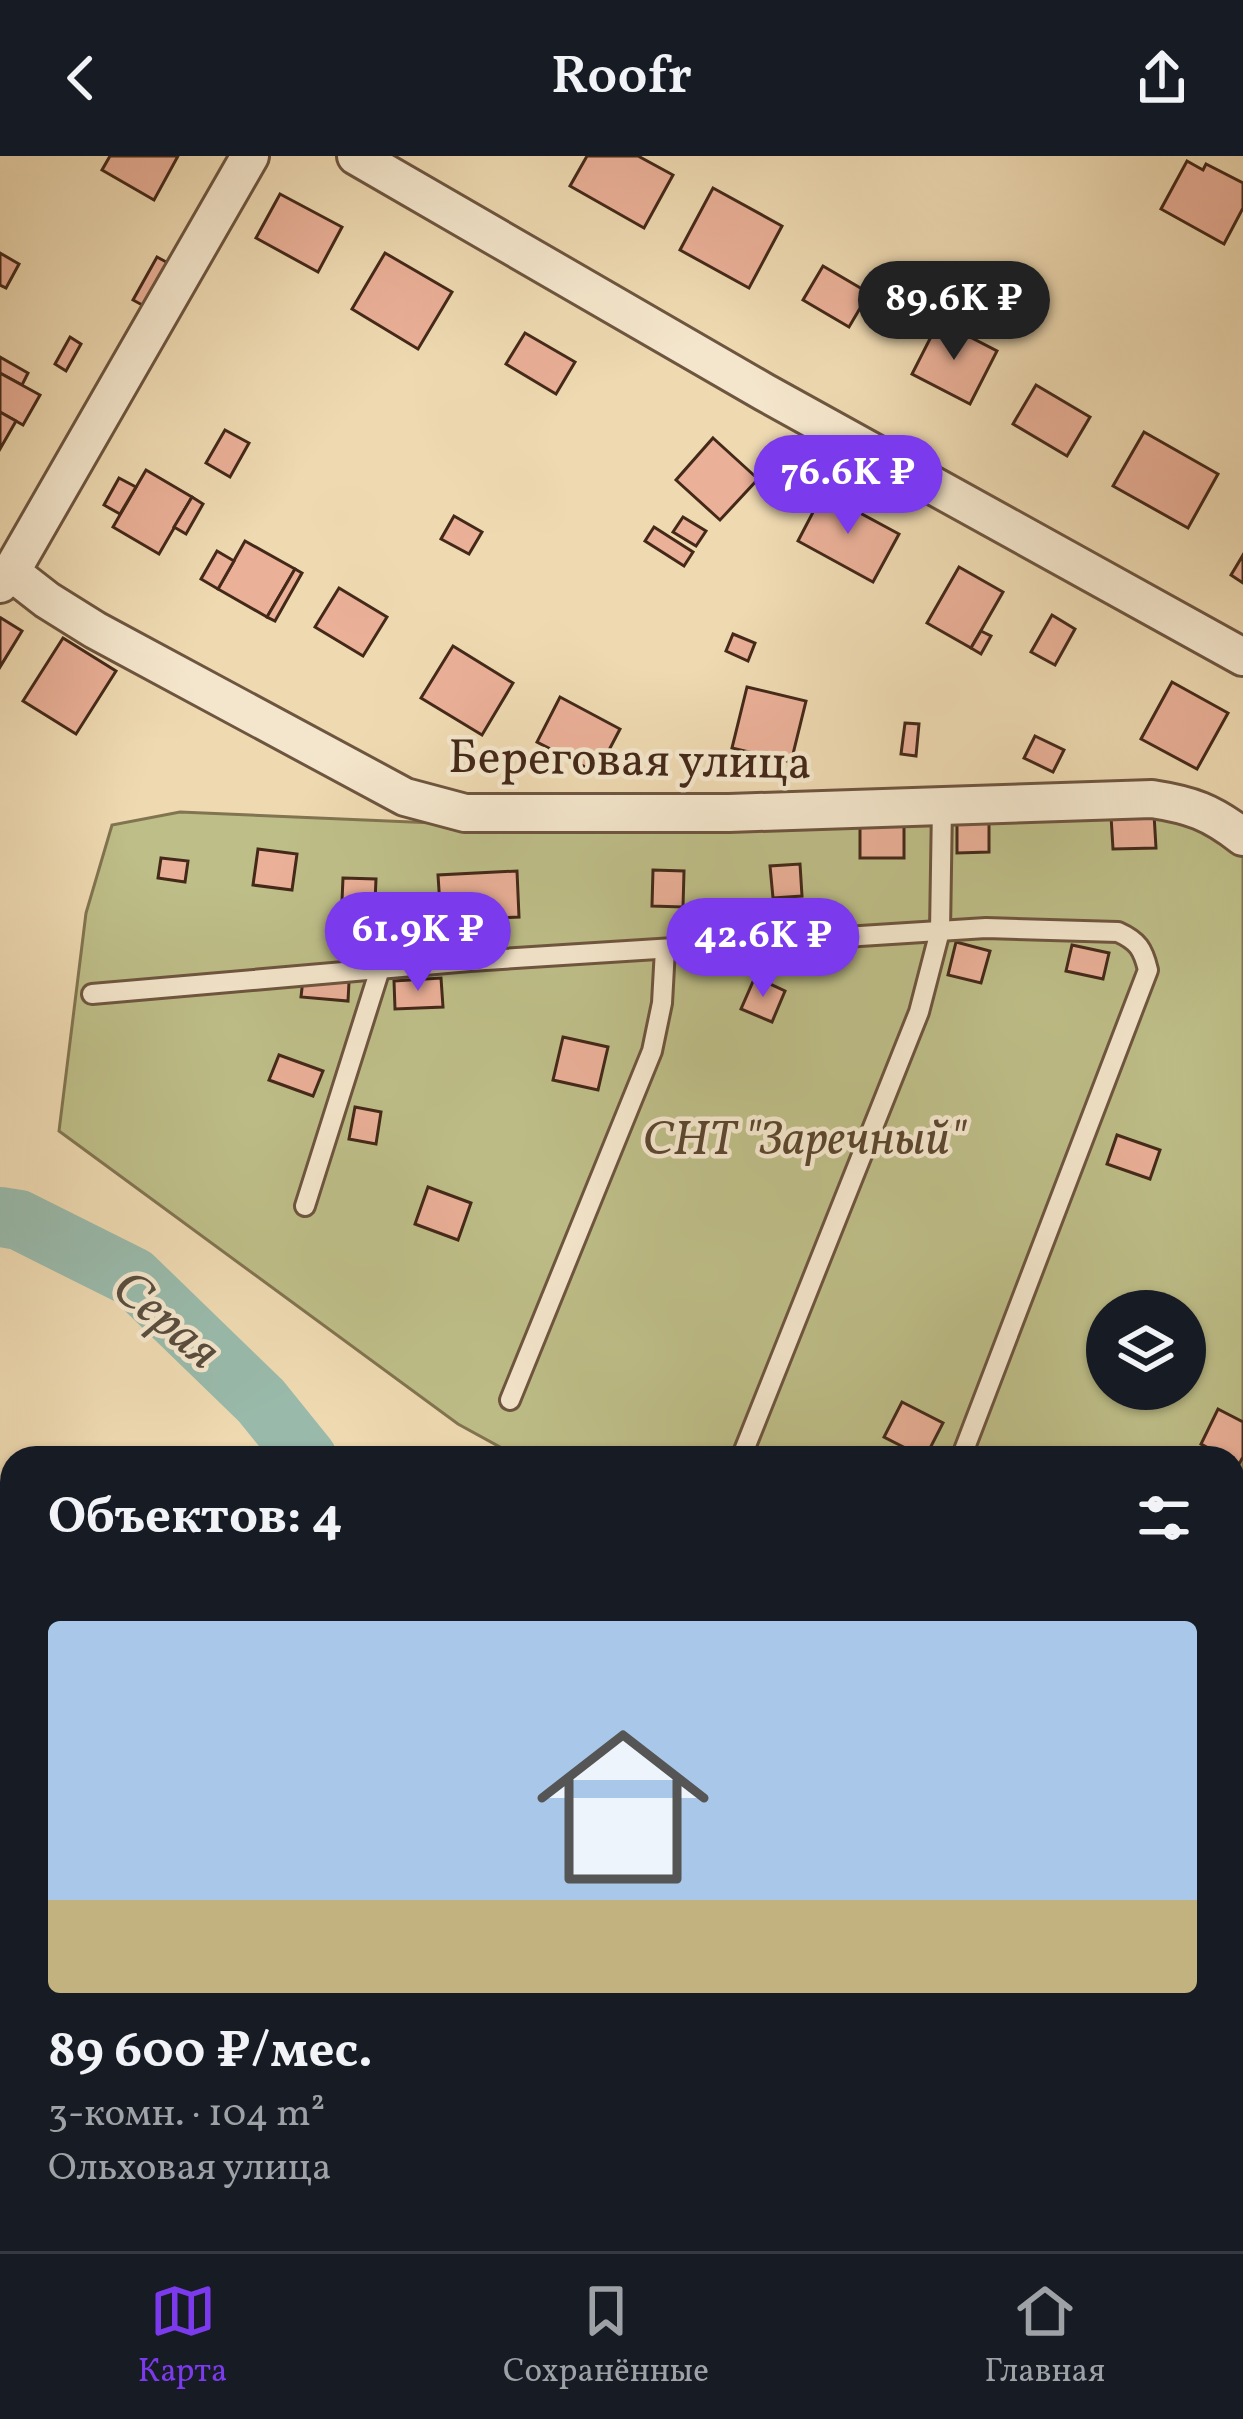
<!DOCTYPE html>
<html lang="ru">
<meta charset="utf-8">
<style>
body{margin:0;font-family:Vollkorn,serif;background:#20242c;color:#f1f3f6;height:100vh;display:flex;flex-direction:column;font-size:45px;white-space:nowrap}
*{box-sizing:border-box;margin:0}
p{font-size:39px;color:#9ea1a6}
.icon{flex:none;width:66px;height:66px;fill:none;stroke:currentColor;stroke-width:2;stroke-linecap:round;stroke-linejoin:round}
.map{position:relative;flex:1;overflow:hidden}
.details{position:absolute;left:0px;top:1290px;width:1245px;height:807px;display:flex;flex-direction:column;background:#171b24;border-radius:36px 36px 0 0;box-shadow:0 3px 9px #0004}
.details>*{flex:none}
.tools{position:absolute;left:1086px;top:1134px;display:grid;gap:24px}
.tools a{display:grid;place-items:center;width:120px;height:120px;border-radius:50%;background:#171b24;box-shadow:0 3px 9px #0004;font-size:60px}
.price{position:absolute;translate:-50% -102px;padding:0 27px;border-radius:42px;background:#7c3aed;color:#fff;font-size:39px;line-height:78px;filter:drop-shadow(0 3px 6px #0008)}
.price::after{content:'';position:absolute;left:50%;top:72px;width:36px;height:27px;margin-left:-18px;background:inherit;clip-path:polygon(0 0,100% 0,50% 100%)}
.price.on{background:#222;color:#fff}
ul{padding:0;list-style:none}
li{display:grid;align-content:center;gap:24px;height:636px;padding:0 48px}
li span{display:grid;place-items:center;height:372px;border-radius:12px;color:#555}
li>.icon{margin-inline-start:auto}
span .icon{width:216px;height:216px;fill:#fffc;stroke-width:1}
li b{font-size:51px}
h2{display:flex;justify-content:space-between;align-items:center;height:144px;padding:0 48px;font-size:51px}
header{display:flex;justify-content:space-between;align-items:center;height:156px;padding:0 48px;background:#171b24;font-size:54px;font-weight:600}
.menu{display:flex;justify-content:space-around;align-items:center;height:168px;border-top:3px solid #363941;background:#171b24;font-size:33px;color:#9ea1a6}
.menu a{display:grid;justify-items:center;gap:6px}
.menu .on{color:#7c3aed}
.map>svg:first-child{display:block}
</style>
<header><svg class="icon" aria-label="back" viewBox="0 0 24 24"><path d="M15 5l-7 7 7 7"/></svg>Roofr<svg class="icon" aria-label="share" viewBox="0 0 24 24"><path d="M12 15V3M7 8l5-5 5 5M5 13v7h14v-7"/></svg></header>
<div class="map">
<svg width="1243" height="2095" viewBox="0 0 1243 2095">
<rect width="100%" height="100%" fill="#eed9b1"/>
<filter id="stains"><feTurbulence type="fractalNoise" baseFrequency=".00167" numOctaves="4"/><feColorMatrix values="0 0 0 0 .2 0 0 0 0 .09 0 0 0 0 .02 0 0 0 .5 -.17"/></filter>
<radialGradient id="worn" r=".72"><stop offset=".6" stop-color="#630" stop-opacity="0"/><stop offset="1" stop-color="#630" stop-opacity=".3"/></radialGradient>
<path fill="#bebe88" stroke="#817450" stroke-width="3" fill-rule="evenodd" d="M1166,650L1243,692V1672L1233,1668V1302H520L458,1268L59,975L86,757L112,669L180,656L458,668ZM1107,1155H1185V1233H1107Z"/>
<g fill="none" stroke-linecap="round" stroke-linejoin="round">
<g stroke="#99baab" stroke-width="60">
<path d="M0,1061L19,1064L133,1121L261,1245L307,1302"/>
<path d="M1036,2085L1043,2095"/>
</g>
</g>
<g fill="#eab098" stroke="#442919" stroke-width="3">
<path d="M110,0H178L154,44L102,14Z"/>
<path d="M587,0H638L673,19L644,72L570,30Z"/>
<path d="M1187,5L1203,14L1206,8L1243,27V52L1224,88L1161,53Z"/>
<path d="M713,32L782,70L749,132L680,94Z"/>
<path d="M280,38L342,71L318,116L256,82Z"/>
<path d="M0,97L19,108L6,132L0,129Z"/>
<path d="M385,97L452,136L418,193L352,153Z"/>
<path d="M157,101L170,108L146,151L133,144Z"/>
<path d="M823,110L869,137L849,171L803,144Z"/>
<path d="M939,165L997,195L970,248L912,218Z"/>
<path d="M525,177L575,206L556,238L506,208Z"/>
<path d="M70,181L81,188L66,215L55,208Z"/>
<path d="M0,201L28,217L22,229L0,217Z"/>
<path d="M0,217L40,239L23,269L0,256Z"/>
<path d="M1036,229L1090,261L1067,300L1013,268Z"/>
<path d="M0,256L16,265L0,293Z"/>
<path d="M225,274L249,287L230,321L206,307Z"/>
<path d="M1144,276L1218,318L1188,372L1113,330Z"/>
<path d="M713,282L758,323L720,364L676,324Z"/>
<path d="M146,314L192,341L159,398L113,371Z"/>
<path d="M119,322L136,331L120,358L104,349Z"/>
<path d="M823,337L899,378L873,426L798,385Z"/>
<path d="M192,341L203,348L186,378L174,371Z"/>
<path d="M454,360L482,376L469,398L441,383Z"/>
<path d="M683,361L706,375L696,390L673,376Z"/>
<path d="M654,371L693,396L684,410L645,385Z"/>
<path d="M245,385L295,413L267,461L218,433Z"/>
<path d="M217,395L234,405L218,433L201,423Z"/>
<path d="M1243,399V427L1231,419Z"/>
<path d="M959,411L1003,436L971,492L927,467Z"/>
<path d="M295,413L302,417L275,465L267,461Z"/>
<path d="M339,432L387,461L363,500L315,471Z"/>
<path d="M1052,459L1075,473L1055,509L1031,496Z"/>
<path d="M1,462L22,475L0,511V464Z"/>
<path d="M981,475L991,480L981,498L971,492Z"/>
<path d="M733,478L755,487L748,505L726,495Z"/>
<path d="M63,482L116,515L76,578L23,545Z"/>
<path d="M453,490L513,527L482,579L421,542Z"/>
<path d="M1172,526L1228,557L1197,613L1141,583Z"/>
<path d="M747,531L806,545L791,606L732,592Z"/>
<path d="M560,541L620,573L597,617L537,586Z"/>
<path d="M905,567L919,568L916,600L901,598Z"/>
<path d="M1035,580L1064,594L1053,616L1024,602Z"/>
<path d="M1154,658L1156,692L1113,693L1111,660Z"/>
<path d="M957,667H989V696L957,697Z"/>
<rect x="860" y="670" width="44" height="32"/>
<path d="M258,693L297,698L292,734L253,729Z"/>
<path d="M161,702L188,705L185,726L158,722Z"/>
<path d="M800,708L802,740L773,742L770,710Z"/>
<path d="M653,714L684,715L683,751L652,750Z"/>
<path d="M517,715L519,761L441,765L438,719Z"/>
<path d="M343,722L376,723L374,769L341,768Z"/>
<path d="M956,786L990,795L981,827L948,819Z"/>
<path d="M1072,789L1109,797L1103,823L1066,815Z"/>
<path d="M755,821L785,835L772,866L741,853Z"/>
<path d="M441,822L443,851L395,853L394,825Z"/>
<path d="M303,823L349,826L348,845L301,841Z"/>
<path d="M563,881L608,891L598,934L553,924Z"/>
<path d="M279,899L323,915L313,940L269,924Z"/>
<path d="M355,951L381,956L376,988L349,983Z"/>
<path d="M1117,979L1160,994L1150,1023L1107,1008Z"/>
<path d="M428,1031L471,1047L458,1084L415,1068Z"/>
<path d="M902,1246L943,1267L925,1302L884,1281Z"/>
<path d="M1218,1253L1243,1266V1301L1239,1308L1233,1305V1302H1227L1201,1288Z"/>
</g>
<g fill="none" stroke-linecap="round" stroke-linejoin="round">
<defs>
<g id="lane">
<path d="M92,838L470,805L986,772L1118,776C1138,785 1143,793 1148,814L961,1302"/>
<path d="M305,1050L380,813"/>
<path d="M510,1244L652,895L662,847L665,793"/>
<path d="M741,1302L919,856L940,775L942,650"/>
<path d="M1233,1433L1243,1408"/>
</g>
<g id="street">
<path d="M356,0L764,236L1243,501"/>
<path d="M11,416L250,0"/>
<path d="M0,428L11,416L47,444L95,474L405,641L465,657H729L1152,643C1191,649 1211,656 1243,681"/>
</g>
</defs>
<use href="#lane" stroke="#6e553f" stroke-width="24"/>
<use href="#street" stroke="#6e553f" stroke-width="42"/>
<use href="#lane" stroke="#f4e6cc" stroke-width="18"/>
<use href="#street" stroke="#f4e6cc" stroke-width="36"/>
</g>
<g text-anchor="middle" stroke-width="9" stroke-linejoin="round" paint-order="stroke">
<g font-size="48" fill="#442919" stroke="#f4e6cc">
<text transform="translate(630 602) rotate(1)" y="17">Береговая улица</text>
</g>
<g font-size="48" font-style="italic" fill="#5c472f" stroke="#f4e6cc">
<text x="804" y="998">СНТ "Заречный"</text>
</g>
<g font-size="51" font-style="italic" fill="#594d3e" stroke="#f4e6cc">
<text transform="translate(168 1162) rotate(40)" y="18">Серая</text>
</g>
</g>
<rect width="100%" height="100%" filter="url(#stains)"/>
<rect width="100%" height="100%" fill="url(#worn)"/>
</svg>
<div class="tools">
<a><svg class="icon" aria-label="layers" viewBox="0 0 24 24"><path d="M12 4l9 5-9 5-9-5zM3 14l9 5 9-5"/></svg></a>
</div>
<b class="price on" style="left:954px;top:207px">89.6K ₽</b>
<b class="price" style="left:848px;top:381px">76.6K ₽</b>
<b class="price" style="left:418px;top:838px">61.9K ₽</b>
<b class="price" style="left:763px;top:844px">42.6K ₽</b>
<section class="details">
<h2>Объектов: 4<svg class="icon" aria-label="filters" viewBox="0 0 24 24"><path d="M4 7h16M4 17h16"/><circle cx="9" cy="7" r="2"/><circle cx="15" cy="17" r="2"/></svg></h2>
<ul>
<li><span style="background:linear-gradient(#a9c7e8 75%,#c2b280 0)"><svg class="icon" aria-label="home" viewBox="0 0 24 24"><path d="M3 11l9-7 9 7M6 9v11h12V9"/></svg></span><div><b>89 600 ₽/мес.</b><p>3-комн. · 104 m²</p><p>Ольховая улица</p></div></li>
</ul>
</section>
</div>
<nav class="menu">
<a class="on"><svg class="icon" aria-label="map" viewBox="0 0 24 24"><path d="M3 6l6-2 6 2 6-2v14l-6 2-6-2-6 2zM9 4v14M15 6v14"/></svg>Карта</a>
<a><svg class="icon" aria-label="saved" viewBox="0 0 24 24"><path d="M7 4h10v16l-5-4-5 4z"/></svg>Сохранённые</a>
<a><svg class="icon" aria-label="home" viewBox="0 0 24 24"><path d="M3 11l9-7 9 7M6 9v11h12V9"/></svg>Главная</a>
</nav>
